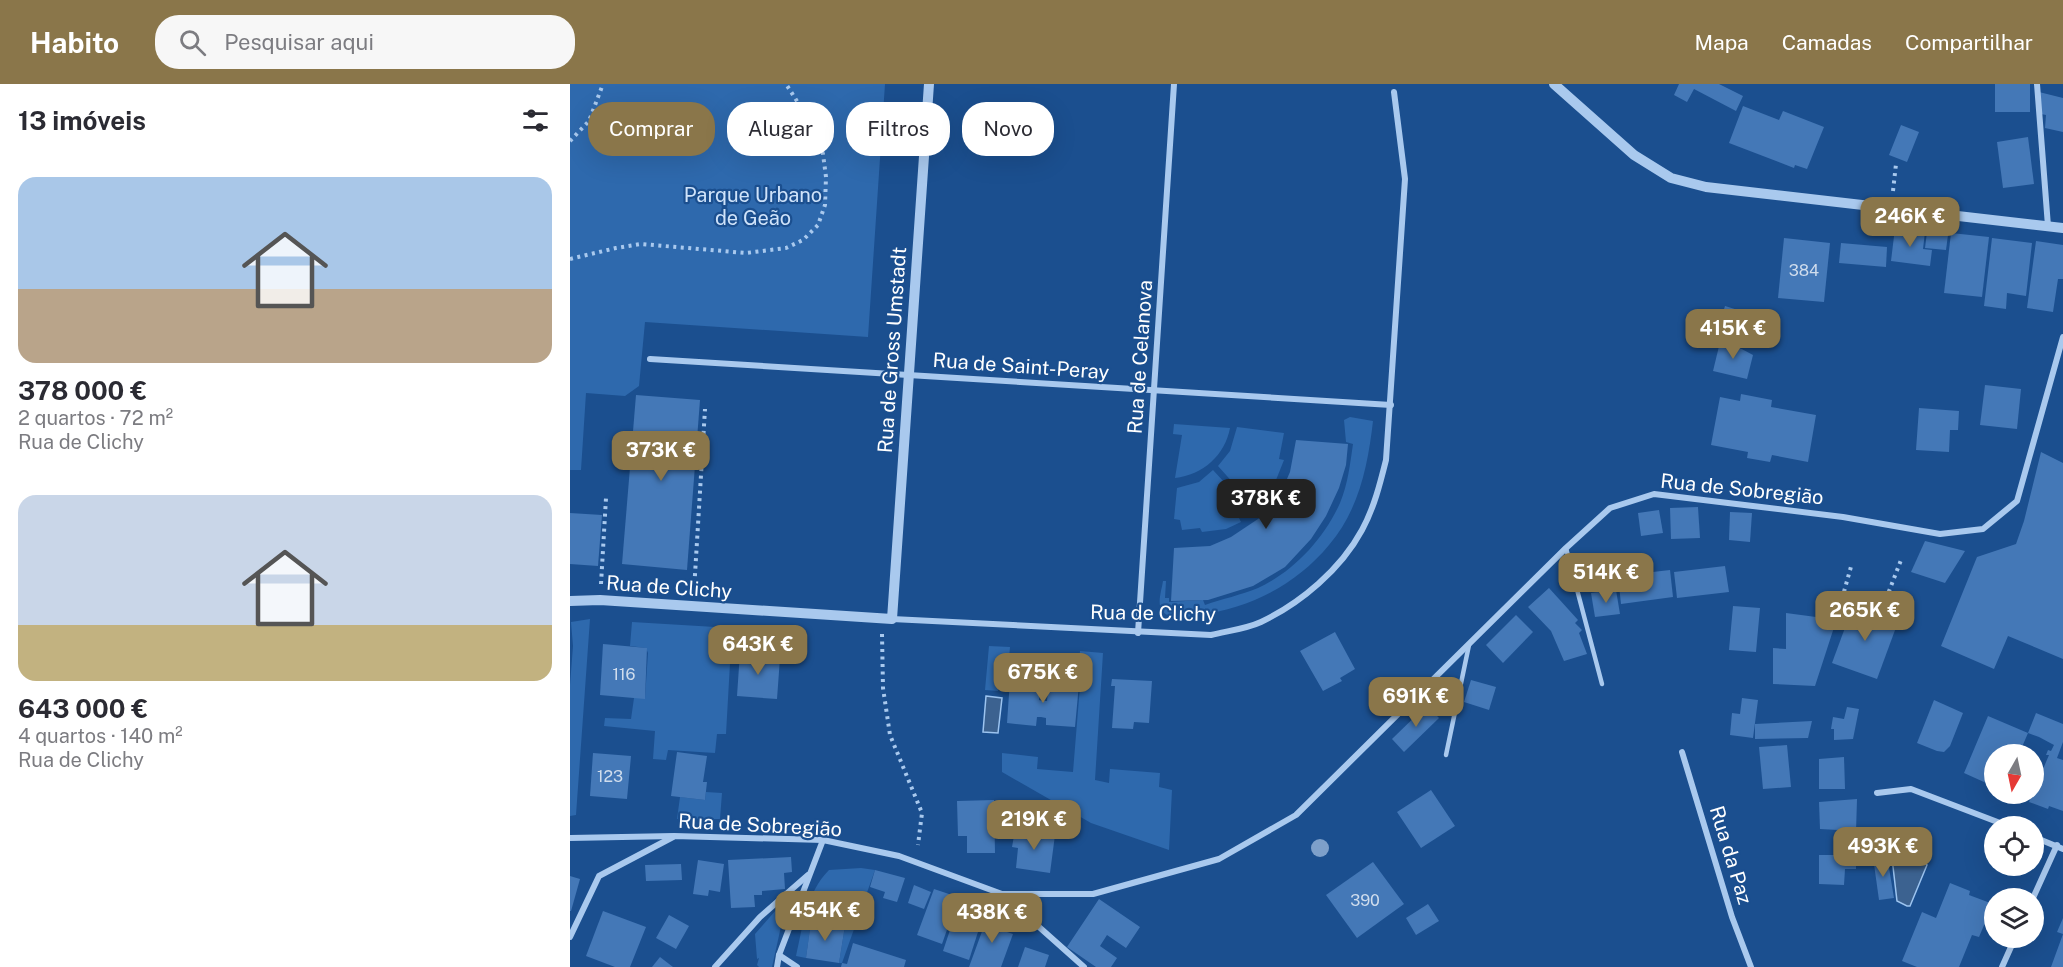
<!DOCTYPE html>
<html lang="pt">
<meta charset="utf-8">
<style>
body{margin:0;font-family:"Public Sans",sans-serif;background:#f7f7f7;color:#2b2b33;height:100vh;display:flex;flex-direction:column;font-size:22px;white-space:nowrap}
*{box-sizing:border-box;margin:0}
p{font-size:20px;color:#7c7c81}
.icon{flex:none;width:33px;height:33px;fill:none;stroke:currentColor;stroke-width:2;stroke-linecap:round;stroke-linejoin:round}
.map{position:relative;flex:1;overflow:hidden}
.side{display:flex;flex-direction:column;background:#fff;width:570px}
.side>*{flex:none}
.top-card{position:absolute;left:18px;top:18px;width:570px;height:54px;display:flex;gap:12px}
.needle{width:39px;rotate:189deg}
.controls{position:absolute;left:1414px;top:660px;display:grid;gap:12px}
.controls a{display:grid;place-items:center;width:60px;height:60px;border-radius:50%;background:#fff;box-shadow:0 6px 24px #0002;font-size:30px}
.price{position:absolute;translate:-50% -51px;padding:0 14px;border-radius:12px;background:#8a764a;color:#fff;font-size:20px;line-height:39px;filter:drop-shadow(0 2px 3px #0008)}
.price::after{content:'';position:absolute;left:50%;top:36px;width:18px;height:14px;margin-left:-9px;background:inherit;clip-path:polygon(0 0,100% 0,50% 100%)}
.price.on{background:#222;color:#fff}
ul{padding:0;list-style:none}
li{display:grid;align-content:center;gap:12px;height:318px;padding:0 18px}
li span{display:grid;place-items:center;height:186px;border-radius:18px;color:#555}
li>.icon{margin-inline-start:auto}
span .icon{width:108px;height:108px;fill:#fffc;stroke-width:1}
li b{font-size:26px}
h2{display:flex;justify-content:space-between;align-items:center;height:72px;padding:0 18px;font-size:26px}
.pill{padding:0 21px;border-radius:24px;background:#fff;box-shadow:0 6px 24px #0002;font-size:21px;line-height:54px}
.pill.on{background:#8a764a;color:#fff}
header{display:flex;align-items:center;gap:36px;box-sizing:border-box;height:84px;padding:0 30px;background:#8a764a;color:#fff}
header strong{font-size:28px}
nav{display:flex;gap:33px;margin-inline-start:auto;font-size:21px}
.search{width:420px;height:54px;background:#f7f7f7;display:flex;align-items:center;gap:15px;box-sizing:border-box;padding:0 21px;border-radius:24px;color:#7c7c81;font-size:22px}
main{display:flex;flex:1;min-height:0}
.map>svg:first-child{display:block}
</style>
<header>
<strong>Habito</strong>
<div class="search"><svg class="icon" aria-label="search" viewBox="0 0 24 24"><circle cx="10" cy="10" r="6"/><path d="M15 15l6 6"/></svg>Pesquisar aqui</div>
<nav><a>Mapa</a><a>Camadas</a><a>Compartilhar</a></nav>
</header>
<main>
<section class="side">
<h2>13 imóveis<svg class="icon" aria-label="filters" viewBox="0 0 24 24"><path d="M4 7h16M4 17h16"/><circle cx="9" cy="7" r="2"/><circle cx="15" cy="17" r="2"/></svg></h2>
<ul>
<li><span style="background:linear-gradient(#a9c7e8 60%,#b9a48a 0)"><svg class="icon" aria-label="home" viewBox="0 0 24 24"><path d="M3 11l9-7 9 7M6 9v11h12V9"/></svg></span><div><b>378 000 €</b><p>2 quartos · 72 m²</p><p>Rua de Clichy</p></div></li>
<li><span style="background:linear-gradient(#c9d6e8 70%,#c2b280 0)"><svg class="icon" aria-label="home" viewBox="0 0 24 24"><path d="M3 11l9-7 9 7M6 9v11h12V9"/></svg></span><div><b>643 000 €</b><p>4 quartos · 140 m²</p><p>Rua de Clichy</p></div></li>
</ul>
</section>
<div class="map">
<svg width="1493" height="883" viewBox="0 0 1493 883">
<rect width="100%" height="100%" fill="#1b4f8f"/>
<g fill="#2e69ad">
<path d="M0,0H315L298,253L75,238L69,302L55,312L16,309L11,386H0Z"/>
<path d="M780,333L803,337C798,381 789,426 759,461C726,501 680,524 629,531C618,533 601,536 593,528C586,521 592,505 593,497H596L595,514H599V518L633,516L635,521C652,515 671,511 688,504C723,488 754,455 770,419C778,400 780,380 783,360L776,358L774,336Z"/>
<path d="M604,340L660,344C655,371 633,391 605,394L612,351L603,350Z"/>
<path d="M667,343L714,349L709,375L714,376L704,401L695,414L690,411L682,420L648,382L660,367Z"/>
<path d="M643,386L677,423L668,432L671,438L656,445L632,448L630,444L612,446L610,436L604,435L607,404L629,398Z"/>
<path d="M20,535L6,731L0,732V601L3,562L1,538Z"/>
<path d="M62,538L162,544L156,650H147L145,669L98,666L96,676L83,675L85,647L34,642L35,634L61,635L64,614H75L78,569L76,564L60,562Z"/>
<path d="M419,562L440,563L438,586H430L428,607L415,606Z"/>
<path d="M510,567L533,569L525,696L539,699L540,685L590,689L589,703L602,706L599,766L521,739L432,688V669L468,673L467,685L503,688L510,602H517L518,590L508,589Z"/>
<path d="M136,708L152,709L150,735H107L110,713L135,716Z"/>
<path d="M291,784L305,786L272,879H269L275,842L241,837L236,874L226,872C233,842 236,809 259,786Z"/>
<path d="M216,820L202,883H189L187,881L189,874L187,875L185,850L206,826Z"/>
</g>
<g fill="#3c6290" stroke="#9cc4f0" stroke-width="1.5">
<path d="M416,612L432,614L428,649L413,648Z"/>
<path d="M1328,768L1354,778L1357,781L1340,822H1337L1327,817L1322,774Z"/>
</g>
<g fill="#4478b7">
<path d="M1109,0H1149L1173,12L1166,27L1124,5L1117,18L1104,11Z"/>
<rect x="1425" y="0" width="35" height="28"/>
<path d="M1469,8L1493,14V48L1475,44L1476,31L1471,30Z"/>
<path d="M1173,22L1209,36L1213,27L1254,43L1237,85L1225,81L1224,84L1159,59Z"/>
<path d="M1331,41L1349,48L1337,78L1319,71Z"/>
<path d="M1458,53L1464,100L1433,104L1427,58Z"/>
<path d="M1325,144L1355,148L1353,165L1362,166L1360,182L1321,177Z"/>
<path d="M1357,148L1378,151L1376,166L1355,164Z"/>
<path d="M1381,149L1419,153L1412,213L1374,209Z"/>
<path d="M1214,154L1260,159L1254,218L1208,214Z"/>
<path d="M1422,154L1462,159L1456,212L1437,209L1436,225L1414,222Z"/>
<path d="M1466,157L1493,161V195H1488L1483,228L1457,224Z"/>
<path d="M1271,159L1317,163L1316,183L1269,179Z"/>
<path d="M1155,222L1197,235L1188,261L1147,248Z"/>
<path d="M1151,254L1183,271L1177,295L1143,287Z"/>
<path d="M1415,301L1451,305L1447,345L1410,341Z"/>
<path d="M1171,310L1202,316L1201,323L1246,331L1238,378L1202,371L1200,378L1177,374L1178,368L1141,361L1150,313L1170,317Z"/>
<path d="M66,311L130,316L117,486L52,480Z"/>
<path d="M1349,324L1389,327L1388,346H1380L1379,368L1346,366Z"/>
<path d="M726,356L778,360L776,381L769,404L756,432L741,455L715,483L683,502L638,516L601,517L604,464L640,462L661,453L691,433L705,418L713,404L720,388Z"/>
<path d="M1471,368L1493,379V575L1438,552L1424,585L1371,562L1407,473L1446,460L1454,437Z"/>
<path d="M1128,423L1130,454L1101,455L1100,424Z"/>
<path d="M1089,426L1093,449L1071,452L1068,429Z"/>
<path d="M1160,428L1182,429L1180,458L1159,456Z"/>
<path d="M0,429L32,431L28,482L0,480Z"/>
<path d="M1355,457L1395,467L1375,499L1341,488Z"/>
<path d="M1026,473L1033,498L1011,504L1004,479Z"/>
<path d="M1155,482L1159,508L1107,514L1104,488Z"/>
<path d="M1100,486L1103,513L1051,520L1048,492Z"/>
<path d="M979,504L1008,536L1005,539L1012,546L1009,549L1017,570L994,577L981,547L958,523Z"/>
<path d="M1046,506L1050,530L1025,533L1021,509Z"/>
<path d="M1163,522L1190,524L1186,568L1159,566Z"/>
<path d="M1283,522L1328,538L1307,595L1262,579Z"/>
<path d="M1247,525L1269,528L1245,602L1203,600V564L1216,565V529L1246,533Z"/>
<path d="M946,531L963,548L933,579L916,561Z"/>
<path d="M765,548L785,585L770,594L772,597L753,607L730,567Z"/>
<path d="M33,560L77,564L75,615L30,611Z"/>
<path d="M170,568L197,571L196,573L210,574L207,615L167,612Z"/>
<path d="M542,595L582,597L579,639L564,638L563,645L542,644L545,602H541Z"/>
<path d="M440,596L470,598L469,616L472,617H477L479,597L509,600L505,643L476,641V634L471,633H467L466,642L437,639Z"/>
<path d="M901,596L926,603L919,626L894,618Z"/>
<path d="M1172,614L1188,616L1183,654L1160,651L1162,629L1170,630Z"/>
<path d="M1364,616L1393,629L1380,662L1374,668L1367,667L1347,659Z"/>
<path d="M857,621L869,634L834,668L822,655Z"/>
<path d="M1277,623L1289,625L1283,655L1264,656V645H1261L1263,633L1274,635Z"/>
<path d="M1466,629L1493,640V658L1487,674L1493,676V727L1479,722L1478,725L1459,718L1479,671H1476L1478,666L1481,667L1484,661L1469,653L1458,649L1449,670H1425V703L1394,689L1418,632L1458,649Z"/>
<path d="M1242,637L1238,654L1185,655V640Z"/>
<path d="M1217,661L1221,703L1193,705L1189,663Z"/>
<path d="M107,668L137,672L133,698H137L135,716L101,712Z"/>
<path d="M23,669L61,672L57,715L20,712Z"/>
<path d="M1274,673L1275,705H1249V675Z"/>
<path d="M861,706L885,742L851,764L827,728Z"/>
<path d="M1287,715L1286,747L1250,745L1249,718Z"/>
<path d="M424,716L425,769H397V752H388L387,717Z"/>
<path d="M445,746L485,751L480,789L446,784L448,764L442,763Z"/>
<path d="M1249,771H1286V785H1275L1274,801L1249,800Z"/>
<path d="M1317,772L1324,814L1309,816L1303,773Z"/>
<path d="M221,773L222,788L214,789L215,805L192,807V811H184L185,823L161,824L158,776Z"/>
<path d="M128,776L154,780L150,808L139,806L138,812L123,810Z"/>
<path d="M803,778L834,820L787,854L756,811Z"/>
<path d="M111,780L112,796L76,797L75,781Z"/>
<path d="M305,786L335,794L327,818L313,814L315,808L300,803Z"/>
<path d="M0,792L10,795L1,827H0Z"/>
<path d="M1380,799L1400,807L1399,811L1423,820L1409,853L1402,851L1389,883H1347L1332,877L1352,828L1366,834Z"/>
<path d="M344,801L361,808L354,825L338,819Z"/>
<path d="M364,805L385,812L375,838L379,840L372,860L347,851Z"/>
<path d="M391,813L416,823L399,876L373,867Z"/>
<path d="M529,815L570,843L556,864L537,851L530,862L547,874L541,883H526L497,863Z"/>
<path d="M858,820L869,837L846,851L836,834Z"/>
<path d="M33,827L76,843L60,883H45L16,872Z"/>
<path d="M99,831L119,842L106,865L86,854Z"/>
<path d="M418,831L440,839L437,848L443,850L431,883H399Z"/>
<path d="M1493,834V883H1481L1493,850L1487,848Z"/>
<path d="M241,837L275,842L269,879L236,874Z"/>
<path d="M283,859L336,876L334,883H271L272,879L277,880Z"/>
<path d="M455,863L479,871L475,883H448Z"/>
<path d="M90,873L103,883H82Z"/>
</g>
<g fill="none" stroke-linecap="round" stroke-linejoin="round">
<g stroke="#a9c9ee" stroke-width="4" stroke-dasharray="3 4.5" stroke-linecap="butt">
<path d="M0,57L19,37L33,0"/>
<path d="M1323,107L1326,80"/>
<path d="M0,175L46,164L71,160L176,169L216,164L233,156L248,141L255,121L256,93L253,70L246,47L216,0"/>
<path d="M1039,482L1045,501"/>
<path d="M31,500L36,414"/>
<path d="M124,507L135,325"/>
<path d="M1272,515L1282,479"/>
<path d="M1316,515L1331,476"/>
<path d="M312,550L313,604L320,651L352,729L348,761"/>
</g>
<g stroke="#a9c9ee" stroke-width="4.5">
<path d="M996,464L1032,600"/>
<path d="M876,671L899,561"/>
</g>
<g stroke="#a9c9ee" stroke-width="6">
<path d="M1467,0L1478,142"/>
<path d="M80,275L821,321"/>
<path d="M322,535L641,551C657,547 676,545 691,538C731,519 771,485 792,446C804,424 810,400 816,376L835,95L824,8"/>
<path d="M568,549L604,0"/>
<path d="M1112,668L1162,833L1181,883"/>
<path d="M1307,709L1341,705L1438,742"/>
<path d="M1464,753L1493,765"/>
<path d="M0,754L104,752L253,756L329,772L432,810H523L649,775L726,731L996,464L1040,424L1084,410L1273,433L1370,450L1413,445L1447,417L1493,253"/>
<path d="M433,811L514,883"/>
<path d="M1463,814L1487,761"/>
<path d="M0,853L29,792L103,753"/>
<path d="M209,871L227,883"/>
<path d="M145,883L190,833L238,791"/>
<path d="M207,883L209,871L253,756"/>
<path d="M1432,883L1445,854"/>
</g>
<g stroke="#a9c9ee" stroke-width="10">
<path d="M984,0L1064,71L1101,94L1136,103L1493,144"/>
<path d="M0,517L30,516L322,535L359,0"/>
</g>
</g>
<circle fill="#7ea0ca" cx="750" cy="764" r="9"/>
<g text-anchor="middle" stroke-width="4.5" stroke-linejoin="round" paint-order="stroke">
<g font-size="16" fill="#d0dded">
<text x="1234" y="192">384</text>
<text x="54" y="596">116</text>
<text x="40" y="698">123</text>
<text x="795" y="822">390</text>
</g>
<g font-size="20" fill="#cfe3fa" stroke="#1b4f8f">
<text x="183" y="118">Parque Urbano<tspan x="183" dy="23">de Geão</tspan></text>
</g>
<g font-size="20" fill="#fff" stroke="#1b4f8f">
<text transform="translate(322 266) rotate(-86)" y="7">Rua de Gross Umstadt</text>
<text transform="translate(570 273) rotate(-86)" y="7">Rua de Celanova</text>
<text transform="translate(451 282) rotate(4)" y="7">Rua de Saint-Peray</text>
<text transform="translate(1172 405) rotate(6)" y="7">Rua de Sobregião</text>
<text transform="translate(99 503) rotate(4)" y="7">Rua de Clichy</text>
<text transform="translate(583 529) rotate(1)" y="7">Rua de Clichy</text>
<text transform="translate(190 741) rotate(3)" y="7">Rua de Sobregião</text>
<text transform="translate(1161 771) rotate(73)" y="7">Rua da Paz</text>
</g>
</g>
</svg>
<div class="controls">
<a><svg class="needle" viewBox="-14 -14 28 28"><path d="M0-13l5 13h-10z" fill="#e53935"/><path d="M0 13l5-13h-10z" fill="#7c7c81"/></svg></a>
<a><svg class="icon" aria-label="locate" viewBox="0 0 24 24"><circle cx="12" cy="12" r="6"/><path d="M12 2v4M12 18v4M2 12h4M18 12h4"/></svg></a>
<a><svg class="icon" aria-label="layers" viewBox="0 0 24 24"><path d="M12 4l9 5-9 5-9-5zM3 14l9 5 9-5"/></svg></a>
</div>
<b class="price" style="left:1340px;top:164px">246K €</b>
<b class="price" style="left:1163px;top:276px">415K €</b>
<b class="price" style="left:91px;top:398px">373K €</b>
<b class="price on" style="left:696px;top:446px">378K €</b>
<b class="price" style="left:1036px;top:520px">514K €</b>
<b class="price" style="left:1295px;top:558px">265K €</b>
<b class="price" style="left:188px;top:592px">643K €</b>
<b class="price" style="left:473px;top:620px">675K €</b>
<b class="price" style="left:846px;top:644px">691K €</b>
<b class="price" style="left:464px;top:767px">219K €</b>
<b class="price" style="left:1313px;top:794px">493K €</b>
<b class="price" style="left:255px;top:858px">454K €</b>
<b class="price" style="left:422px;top:860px">438K €</b>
<div class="top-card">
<a class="pill on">Comprar</a>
<a class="pill">Alugar</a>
<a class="pill">Filtros</a>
<a class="pill">Novo</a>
</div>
</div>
</main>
